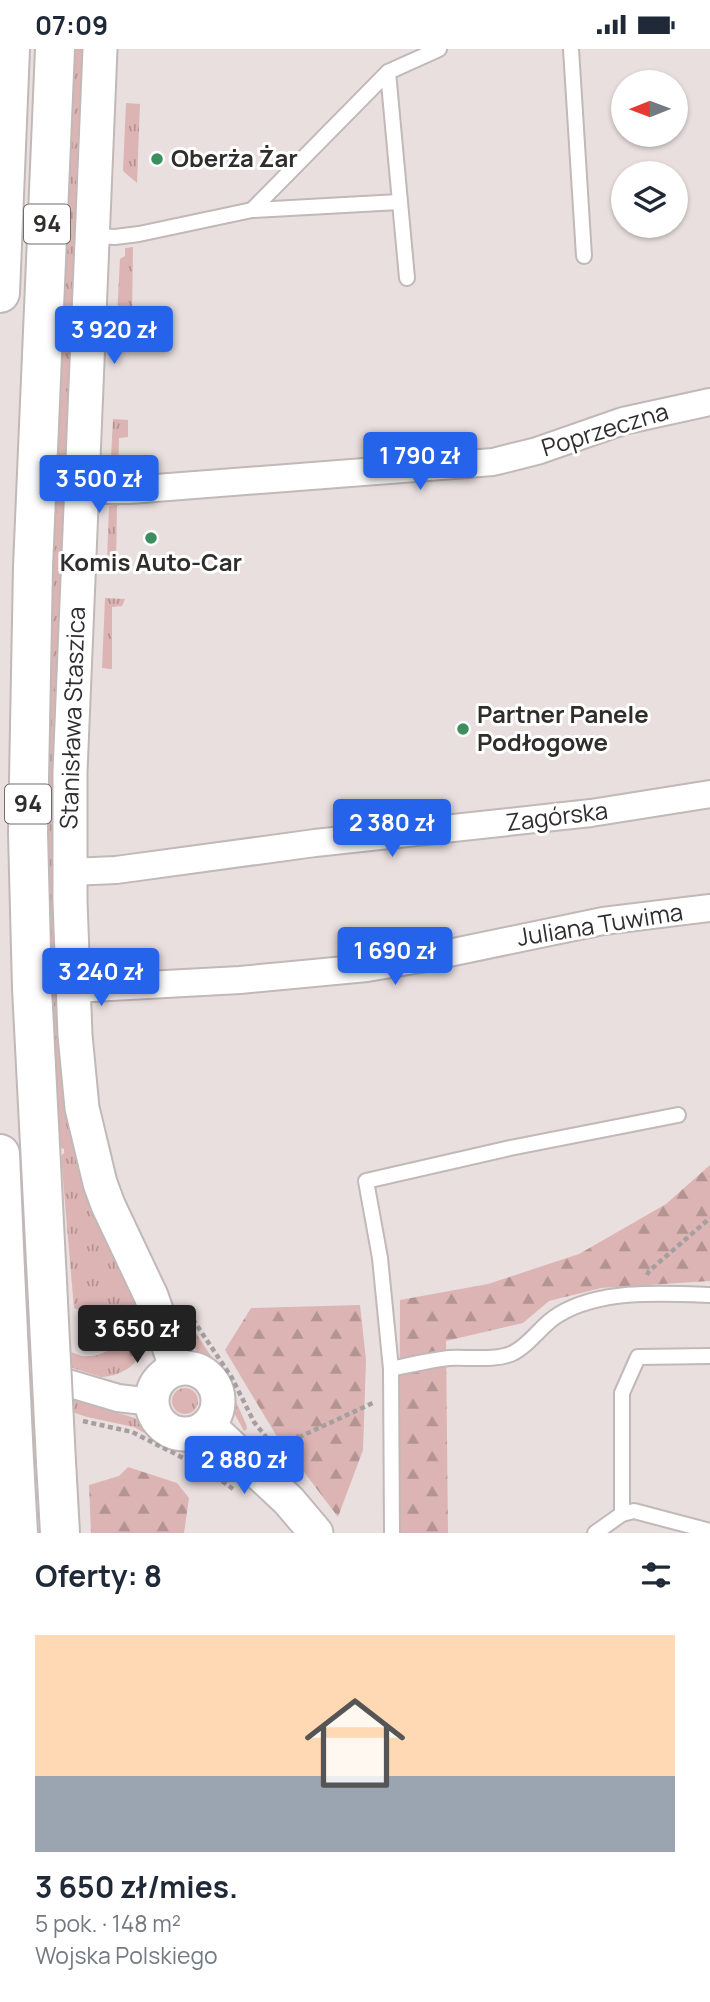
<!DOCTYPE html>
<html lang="pl">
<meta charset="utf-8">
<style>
body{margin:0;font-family:Manrope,sans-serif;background:#f6f6f7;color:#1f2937;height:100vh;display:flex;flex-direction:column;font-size:26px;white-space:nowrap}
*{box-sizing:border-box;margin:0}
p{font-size:23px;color:#747a83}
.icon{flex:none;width:38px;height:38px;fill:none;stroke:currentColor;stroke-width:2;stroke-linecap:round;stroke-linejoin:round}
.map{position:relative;height:1484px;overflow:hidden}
.drawer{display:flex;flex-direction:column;background:#fff;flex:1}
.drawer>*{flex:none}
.needle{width:46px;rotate:269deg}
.fabs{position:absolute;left:611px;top:21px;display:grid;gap:14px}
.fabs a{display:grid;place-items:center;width:77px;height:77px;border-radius:50%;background:#fff;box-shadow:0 2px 5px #0004;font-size:35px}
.price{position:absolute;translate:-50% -60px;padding:0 16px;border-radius:7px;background:#2563eb;color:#fff;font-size:23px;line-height:46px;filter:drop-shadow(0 2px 4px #0008)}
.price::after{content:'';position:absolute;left:50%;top:42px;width:21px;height:16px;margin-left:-10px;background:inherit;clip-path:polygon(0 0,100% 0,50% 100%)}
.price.active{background:#222;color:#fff}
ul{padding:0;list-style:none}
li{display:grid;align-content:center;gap:14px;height:371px;padding:0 35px}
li+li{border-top:2px solid #e0e1e3}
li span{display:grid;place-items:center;height:217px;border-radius:0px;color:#555}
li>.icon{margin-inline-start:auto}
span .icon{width:126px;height:126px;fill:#fffc;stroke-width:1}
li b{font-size:30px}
h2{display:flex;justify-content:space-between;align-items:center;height:84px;padding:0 35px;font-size:30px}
.status{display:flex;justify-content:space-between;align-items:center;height:49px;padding:0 35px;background:#fff;direction:ltr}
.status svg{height:19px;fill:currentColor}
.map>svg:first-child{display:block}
</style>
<div class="status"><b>07:09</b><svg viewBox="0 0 49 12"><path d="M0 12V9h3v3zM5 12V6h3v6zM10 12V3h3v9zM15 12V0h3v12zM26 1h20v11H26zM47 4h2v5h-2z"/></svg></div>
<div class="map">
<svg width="710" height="1484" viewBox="0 0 710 1484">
<defs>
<pattern id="grass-tufts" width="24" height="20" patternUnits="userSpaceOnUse" patternTransform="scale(1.75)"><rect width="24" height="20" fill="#ddb4b4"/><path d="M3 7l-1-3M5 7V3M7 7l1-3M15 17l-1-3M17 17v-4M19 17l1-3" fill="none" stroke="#b49393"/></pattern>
<pattern id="forest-firs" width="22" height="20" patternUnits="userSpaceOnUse" patternTransform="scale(1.75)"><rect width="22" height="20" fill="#ddb4b4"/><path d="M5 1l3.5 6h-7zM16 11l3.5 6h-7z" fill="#b49393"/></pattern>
</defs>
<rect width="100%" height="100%" fill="#e8dfde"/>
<g fill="url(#grass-tufts)">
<path d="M69,0H89L58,768L119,1203L144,1277L129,1275L130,1256L92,1257L91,1266L83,1269L82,1262L74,1259L61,1107L64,1104V1100L61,1099L50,994L44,621Z"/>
<path d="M126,54L140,55L137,134L123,122Z"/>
<path d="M133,198L132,268H117L120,210L125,207V199Z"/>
<path d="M113,370L128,371V388L119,389L118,426L125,433L110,428Z"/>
<path d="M114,450L129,452L117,457L116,514L107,513L109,457L114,456Z"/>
<path d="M105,549L125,550L122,557L112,558V620L102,619Z"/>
<path d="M189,1274L225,1328L246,1375L247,1380L244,1382L233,1362L226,1333L218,1322L195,1300L182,1277Z"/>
<path d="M0,1278L82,1307C99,1309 112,1301 123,1288L145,1290C143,1314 123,1327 101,1328L0,1296Z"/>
<path d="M0,1333L30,1342L70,1350L135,1369L163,1392L197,1400L216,1411L212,1414L164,1395L134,1378L87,1368L0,1338Z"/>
<circle cx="185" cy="1352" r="13"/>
</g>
<g fill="url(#forest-firs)">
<path d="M710,1116V1232L601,1239L549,1252L523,1274L446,1292L448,1484H399L400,1251L488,1235L579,1205L666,1155Z"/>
<path d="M360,1256L366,1311L363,1401L338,1468L276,1386L225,1301L251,1259Z"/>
<path d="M128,1418L177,1434L189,1449L184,1484H91L89,1436L119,1427Z"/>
</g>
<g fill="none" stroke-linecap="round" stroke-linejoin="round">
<defs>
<g id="service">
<path d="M571,0L584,207"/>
<path d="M388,23L407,229"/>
<path d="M252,161L388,23L439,0"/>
<path d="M92,187L115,188L139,185L252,161L399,153"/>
<path d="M391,1320L380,1209L366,1132L510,1099L678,1066"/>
<path d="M622,1465V1344L638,1308L710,1307"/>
<path d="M392,1484L391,1320C410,1316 430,1311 449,1309C467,1308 497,1312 513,1304C530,1296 541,1276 558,1266C600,1240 662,1244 710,1246"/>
<path d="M595,1484L622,1465L634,1462L710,1482"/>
</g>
<g id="minor">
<path d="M82,441H130L493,413L537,402L623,372L710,353"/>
<path d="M70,823L116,821L315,794L591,764L710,745"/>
<path d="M73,940L240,931L367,919L420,910L603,872L710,859"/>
<path d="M0,1314L118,1349L152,1353"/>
</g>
<g id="tertiary">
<path d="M100,0L70,723V852L75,986L82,1059L100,1134L108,1156L151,1247L177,1320"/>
<circle cx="185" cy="1352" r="33"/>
<path d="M208,1376L289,1452L316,1484"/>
</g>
<g id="primary">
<path d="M0,244L10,0"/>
<path d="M0,1105L5,1221"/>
<path d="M47,1233L32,939L28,784L33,518L55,0"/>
<path d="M14,1411L18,1484"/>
<path d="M56,1413L60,1484"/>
</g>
</defs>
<use href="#service" stroke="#c1b8b8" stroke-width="18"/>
<use href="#minor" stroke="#c1b8b8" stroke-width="30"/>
<use href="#tertiary" stroke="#c1b8b8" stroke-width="37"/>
<use href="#primary" stroke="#c1b8b8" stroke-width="42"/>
<g stroke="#a69f9f" stroke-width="4.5" stroke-dasharray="5 3.5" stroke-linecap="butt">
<path d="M647,1226L649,1222L710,1169"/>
<path d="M93,1259L126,1258"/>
<path d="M188,1263L232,1329L254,1373L271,1394"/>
<path d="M83,1372L132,1383L207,1421L233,1440"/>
<path d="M277,1402L295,1390L375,1353"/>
</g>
<use href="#service" stroke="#fff" stroke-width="14"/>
<use href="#minor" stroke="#fff" stroke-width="26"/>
<use href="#tertiary" stroke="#fff" stroke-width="33"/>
<use href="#primary" stroke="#fff" stroke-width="38"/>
<defs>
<g id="primary-bridge">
<path d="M5,1221L14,1411"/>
<path d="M47,1233L56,1413"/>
</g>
</defs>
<use href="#primary-bridge" stroke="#c1b8b8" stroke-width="42" stroke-linecap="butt"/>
<use href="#primary-bridge" stroke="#fff" stroke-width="38"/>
</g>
<g fill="#3d8e5f" stroke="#fff" stroke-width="2.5">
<circle cx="157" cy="110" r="7"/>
<circle cx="151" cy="489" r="7"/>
<circle cx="463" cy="680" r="7"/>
</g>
<g text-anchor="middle" stroke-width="6" stroke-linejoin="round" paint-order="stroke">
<g fill="#fff" stroke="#6e6c6c" stroke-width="2">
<rect x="24" y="155.5" width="46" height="39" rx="5"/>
<rect x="5" y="735.5" width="46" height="39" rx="5"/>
</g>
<g font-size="23" font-weight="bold" fill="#302d2d">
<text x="47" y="183">94</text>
<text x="28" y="763">94</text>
</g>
<g font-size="24" font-weight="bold" fill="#302d2d" stroke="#fff" text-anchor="start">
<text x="171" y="118">Oberża Żar</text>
<text x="151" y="522" text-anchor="middle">Komis Auto-Car</text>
<text x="477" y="674">Partner Panele<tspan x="477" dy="28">Podłogowe</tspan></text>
</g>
<g font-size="24" fill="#302d2d" stroke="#fff">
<text transform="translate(605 381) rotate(-17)" y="8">Poprzeczna</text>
<text transform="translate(73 669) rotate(-88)" y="8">Stanisława Staszica</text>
<text transform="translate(557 768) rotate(-7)" y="8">Zagórska</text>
<text transform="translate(600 876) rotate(-9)" y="8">Juliana Tuwima</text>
</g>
</g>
</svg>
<div class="fabs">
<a><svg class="needle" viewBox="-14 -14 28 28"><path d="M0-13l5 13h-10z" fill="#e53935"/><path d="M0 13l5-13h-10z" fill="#747a83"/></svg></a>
<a><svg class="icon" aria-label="layers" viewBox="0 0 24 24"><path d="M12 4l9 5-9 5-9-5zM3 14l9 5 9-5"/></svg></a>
</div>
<b class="price" style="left:114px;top:317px">3 920 zł</b>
<b class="price" style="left:420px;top:443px">1 790 zł</b>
<b class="price" style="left:99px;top:466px">3 500 zł</b>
<b class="price" style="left:392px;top:810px">2 380 zł</b>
<b class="price" style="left:395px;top:938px">1 690 zł</b>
<b class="price" style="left:101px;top:959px">3 240 zł</b>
<b class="price active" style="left:137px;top:1316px">3 650 zł</b>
<b class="price" style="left:244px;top:1447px">2 880 zł</b>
</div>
<section class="drawer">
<h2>Oferty: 8<svg class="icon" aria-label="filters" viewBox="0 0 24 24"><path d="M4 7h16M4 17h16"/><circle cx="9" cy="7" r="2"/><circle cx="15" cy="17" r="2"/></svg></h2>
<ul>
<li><span style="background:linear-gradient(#ffd9b3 65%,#9aa5b1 0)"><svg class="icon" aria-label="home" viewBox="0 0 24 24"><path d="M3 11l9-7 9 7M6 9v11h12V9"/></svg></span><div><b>3 650 zł/mies.</b><p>5 pok. · 148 m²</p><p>Wojska Polskiego</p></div></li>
</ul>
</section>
